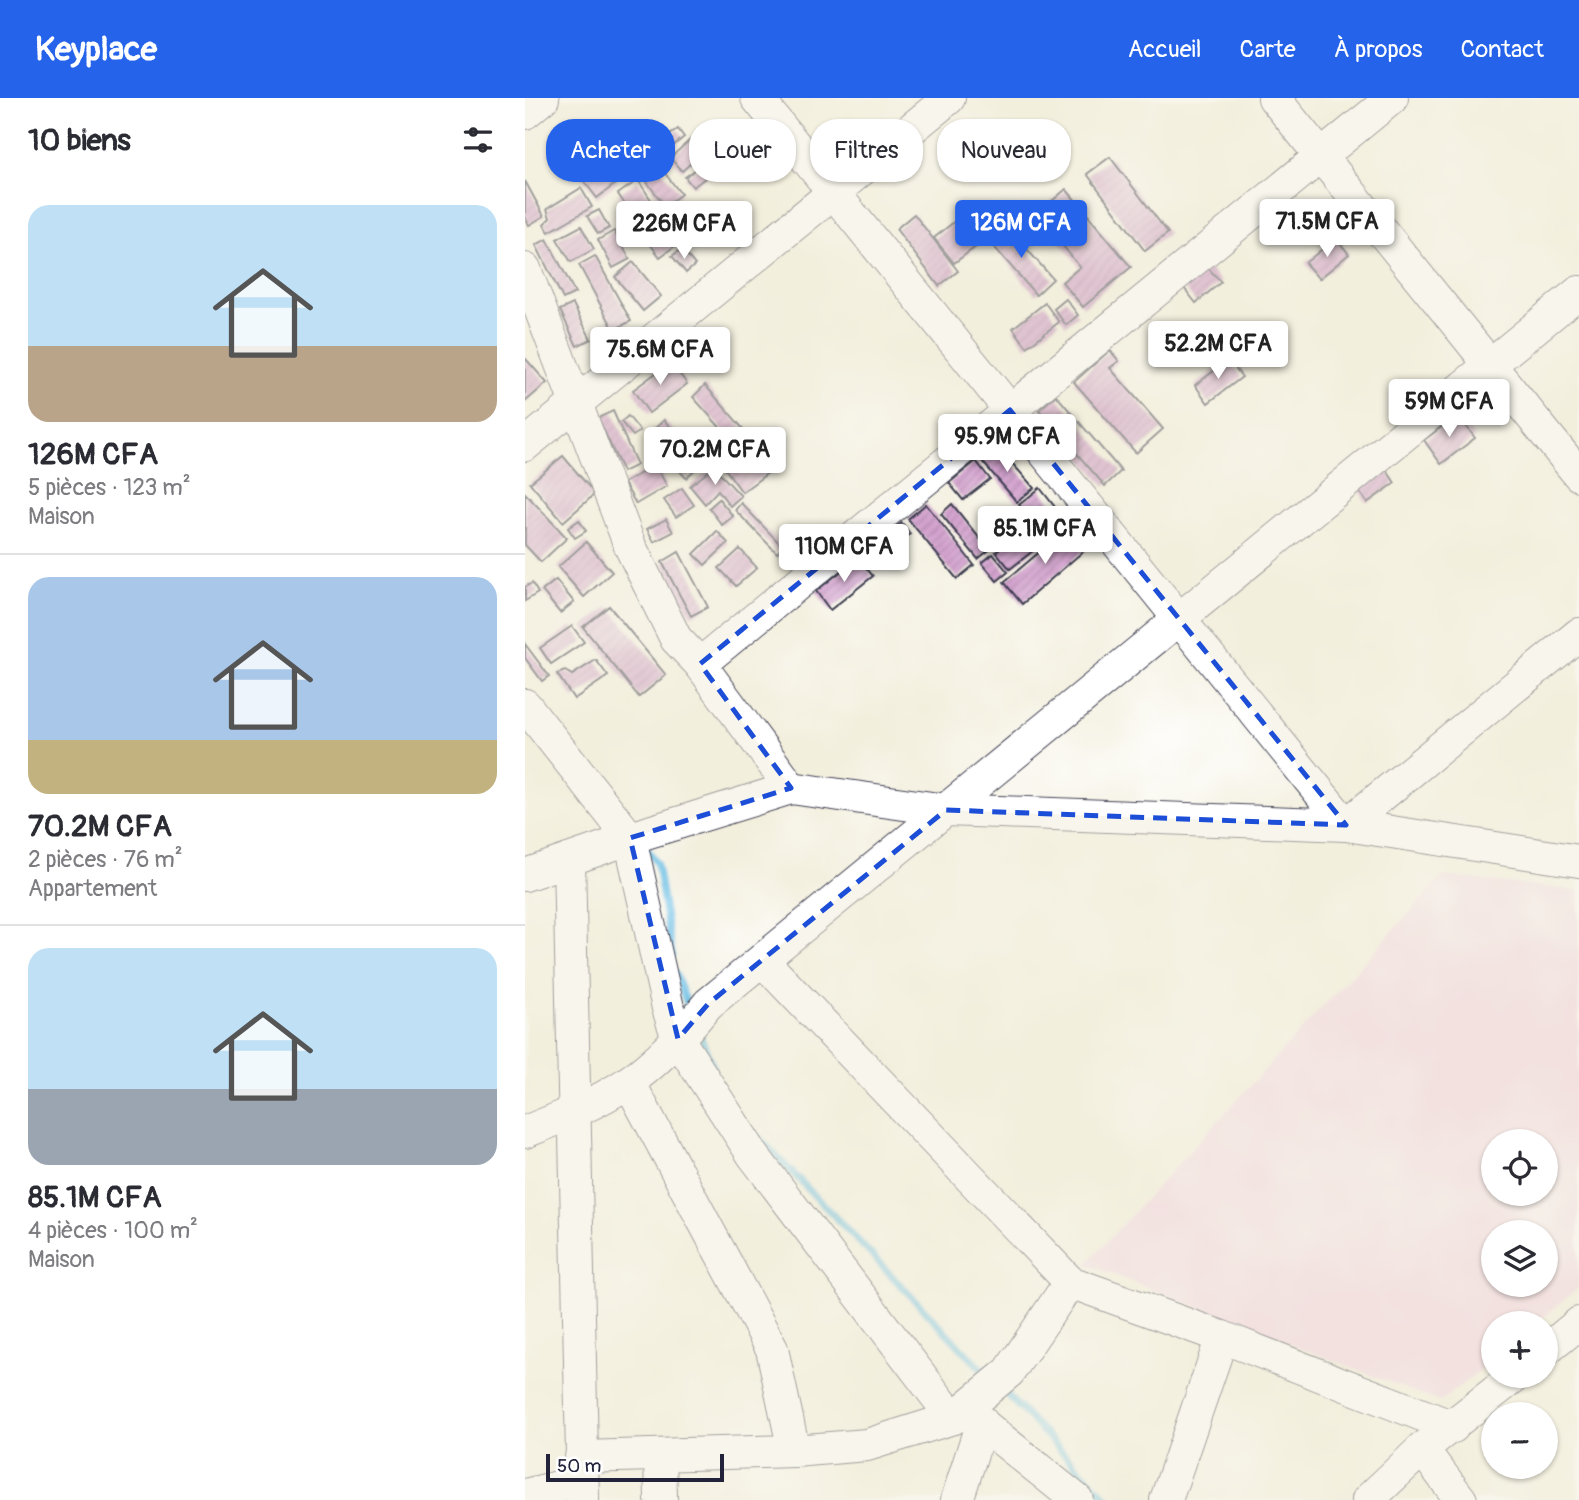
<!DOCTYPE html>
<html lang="fr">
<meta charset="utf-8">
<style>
body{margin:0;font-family:Pangolin,sans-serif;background:#f2f2f3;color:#2b2b33;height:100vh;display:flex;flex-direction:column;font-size:26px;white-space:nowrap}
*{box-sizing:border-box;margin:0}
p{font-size:23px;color:#7c7c81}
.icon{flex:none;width:38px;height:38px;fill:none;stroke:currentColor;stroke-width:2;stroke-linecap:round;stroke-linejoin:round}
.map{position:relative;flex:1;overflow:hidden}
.drawer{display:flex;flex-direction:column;background:#fff;width:525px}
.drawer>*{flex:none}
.top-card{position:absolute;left:21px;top:21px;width:665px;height:63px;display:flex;gap:14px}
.fabs{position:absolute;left:956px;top:1031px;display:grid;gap:14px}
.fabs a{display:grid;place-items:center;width:77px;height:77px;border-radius:50%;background:#fff;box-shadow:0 2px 5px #0004;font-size:35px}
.scale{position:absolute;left:21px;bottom:18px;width:178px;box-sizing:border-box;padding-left:7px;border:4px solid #22223b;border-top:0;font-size:19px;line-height:24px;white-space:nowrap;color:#22223b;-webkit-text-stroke:5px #fff;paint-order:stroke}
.price{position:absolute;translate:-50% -60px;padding:0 16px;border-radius:7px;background:#fff;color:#222;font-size:23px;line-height:46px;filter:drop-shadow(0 2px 4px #0008)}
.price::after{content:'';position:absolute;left:50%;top:42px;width:21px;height:16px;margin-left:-10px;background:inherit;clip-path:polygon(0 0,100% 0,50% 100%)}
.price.active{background:#2563eb;color:#fff}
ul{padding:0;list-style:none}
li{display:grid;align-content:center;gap:14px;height:371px;padding:0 28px}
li+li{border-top:2px solid #e1e1e2}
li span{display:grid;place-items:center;height:217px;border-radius:21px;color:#555}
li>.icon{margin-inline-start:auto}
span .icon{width:126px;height:126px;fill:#fffc;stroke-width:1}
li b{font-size:30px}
h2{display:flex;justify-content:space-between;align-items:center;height:84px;padding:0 28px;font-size:30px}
.tag{padding:0 24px;border-radius:28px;background:#fff;box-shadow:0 2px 5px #0004;font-size:24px;line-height:63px}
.tag.active{background:#2563eb;color:#fff}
header{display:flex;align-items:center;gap:42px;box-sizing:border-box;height:98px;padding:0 35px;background:#2563eb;color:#fff}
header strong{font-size:33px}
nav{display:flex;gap:38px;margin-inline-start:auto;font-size:24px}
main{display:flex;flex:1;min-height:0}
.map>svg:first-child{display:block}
</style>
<header>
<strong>Keyplace</strong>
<nav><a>Accueil</a><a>Carte</a><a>À propos</a><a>Contact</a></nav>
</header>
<main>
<section class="drawer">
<h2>10 biens<svg class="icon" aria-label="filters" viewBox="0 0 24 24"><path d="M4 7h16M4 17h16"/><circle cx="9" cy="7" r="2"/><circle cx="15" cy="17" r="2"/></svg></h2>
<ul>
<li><span style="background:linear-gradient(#bfe0f5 65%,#b9a48a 0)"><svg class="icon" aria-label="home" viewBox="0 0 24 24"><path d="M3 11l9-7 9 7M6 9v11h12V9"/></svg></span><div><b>126M CFA</b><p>5 pièces · 123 m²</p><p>Maison</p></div></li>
<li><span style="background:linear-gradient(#a9c7e8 75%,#c2b280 0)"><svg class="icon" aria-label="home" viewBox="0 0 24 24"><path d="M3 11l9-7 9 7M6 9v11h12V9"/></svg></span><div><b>70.2M CFA</b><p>2 pièces · 76 m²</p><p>Appartement</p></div></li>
<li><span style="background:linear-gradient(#bfe0f5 65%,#9aa5b1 0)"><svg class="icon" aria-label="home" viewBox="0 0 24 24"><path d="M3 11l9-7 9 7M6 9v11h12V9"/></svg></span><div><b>85.1M CFA</b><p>4 pièces · 100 m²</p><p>Maison</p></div></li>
</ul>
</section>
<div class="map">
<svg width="1054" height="1402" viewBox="0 0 1054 1402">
<defs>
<pattern id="building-hatch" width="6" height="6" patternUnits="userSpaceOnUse" patternTransform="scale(1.75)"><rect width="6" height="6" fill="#ca8fc4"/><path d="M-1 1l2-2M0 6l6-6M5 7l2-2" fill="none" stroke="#a474a0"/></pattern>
</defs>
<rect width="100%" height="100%" fill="#fff"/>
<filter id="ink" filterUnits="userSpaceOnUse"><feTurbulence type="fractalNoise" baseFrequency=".0143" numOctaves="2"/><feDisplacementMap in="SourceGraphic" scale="14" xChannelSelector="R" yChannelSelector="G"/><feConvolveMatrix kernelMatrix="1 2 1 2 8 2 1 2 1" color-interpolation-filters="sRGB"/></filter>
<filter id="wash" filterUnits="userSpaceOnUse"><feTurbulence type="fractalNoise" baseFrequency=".00686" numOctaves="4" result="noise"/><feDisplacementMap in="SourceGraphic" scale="28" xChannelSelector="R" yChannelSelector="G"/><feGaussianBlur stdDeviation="1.57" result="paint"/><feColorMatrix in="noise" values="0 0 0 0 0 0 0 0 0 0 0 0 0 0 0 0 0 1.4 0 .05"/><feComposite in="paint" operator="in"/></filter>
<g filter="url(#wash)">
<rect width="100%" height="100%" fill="#f3efdd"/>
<path fill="#f1d0e3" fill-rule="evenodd" d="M918,778L1054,793V1189L1011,1225H968V1261L915,1304L561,1166ZM968,1043H1020V1096H968ZM968,1134H1020V1186H968Z"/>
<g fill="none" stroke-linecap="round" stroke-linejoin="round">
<g stroke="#64bbe1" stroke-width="7">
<path d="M120,747L132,766L147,857"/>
<path d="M150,875L165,913"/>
<path d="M172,930L188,968"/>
<path d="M234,1040L466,1281"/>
<path d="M477,1292L584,1402"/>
</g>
</g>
<g id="blocks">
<g fill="url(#building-hatch)">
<path d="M186,23L198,36L157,73L145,60Z"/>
<path d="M153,31L159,39L142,53L135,45Z"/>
<path d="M64,45L93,84L72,100L43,62Z"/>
<path d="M130,47L140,59L115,77L106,65Z"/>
<path d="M92,57L107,76L101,81L86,62Z"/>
<path d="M585,59L643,135L620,153L562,76Z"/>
<path d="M177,67L184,77L168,89L160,79Z"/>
<path d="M135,69L156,96L140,108L119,80Z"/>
<path d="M113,82L136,117L116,130L93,96Z"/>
<path d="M0,83L19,118L4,127L0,119Z"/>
<path d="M56,90L67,109L24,134L19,126L25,120L22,111Z"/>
<path d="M541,91L606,169L558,209L537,184L555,169L512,116Z"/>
<path d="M74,112L84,130L73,136L62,118Z"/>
<path d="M440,115L460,142L429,165L409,140Z"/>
<path d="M389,116L433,173L414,188L371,131Z"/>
<path d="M139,123L155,144L135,159L119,138Z"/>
<path d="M481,127L528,181L511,197L464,143Z"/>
<path d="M56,128L69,151L46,164L32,141Z"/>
<path d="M89,133L105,161L88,170L73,142Z"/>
<path d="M811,140L824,156L794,181L780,165Z"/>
<path d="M22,141L50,195L38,201L11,147Z"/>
<path d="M157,151L170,167L161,175L147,158Z"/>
<path d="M70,158L106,223L89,232L54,167Z"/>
<path d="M108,164L136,198L118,213L90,179Z"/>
<path d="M683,170L696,184L671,205L659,190Z"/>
<path d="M541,201L553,217L541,227L529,211Z"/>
<path d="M520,205L534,224L502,249L488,230Z"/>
<path d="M48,206L66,241L52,248L35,212Z"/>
<path d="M585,252L594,263L585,270L638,331L611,355L549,284Z"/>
<path d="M0,260L22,285L0,304Z"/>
<path d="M704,262L717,279L683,305L670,287Z"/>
<path d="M146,264L162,286L124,315L108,292Z"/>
<path d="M180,287L220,333L208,344L168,299Z"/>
<path d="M531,297L596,373L580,388L514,312Z"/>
<path d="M88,313L112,367L98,374L73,320Z"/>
<path d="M933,317L950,340L916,366L899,342Z"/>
<path d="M103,318L115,333L108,338L96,324Z"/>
<path d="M139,322L177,365L161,380L123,337Z"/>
<path d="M233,338L255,366L217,394L196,365Z"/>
<path d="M197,343L202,349L184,364L179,358Z"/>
<path d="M471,347L509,390L492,404L456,362Z"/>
<path d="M38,358L70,396L38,424L5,385Z"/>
<path d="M451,363L465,381L438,402L424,385Z"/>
<path d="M130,367L142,388L111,406L99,385Z"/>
<path d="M189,369L216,398L205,408L193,392L180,406L165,388Z"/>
<path d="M861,371L870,385L842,405L833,392Z"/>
<path d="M157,390L169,407L151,419L139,402Z"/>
<path d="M515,390L541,423L521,440L494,407Z"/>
<path d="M0,395L42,440L16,464L0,447Z"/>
<path d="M194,401L208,418L197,427L184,410Z"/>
<path d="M216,405L258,449L252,455L210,412Z"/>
<path d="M401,406L449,467L432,481L383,421Z"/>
<path d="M427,406L464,452L453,461L416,416Z"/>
<path d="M141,421L148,434L129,444L122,431Z"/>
<path d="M54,422L61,433L50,440L43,430Z"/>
<path d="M377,425L385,436L368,447L361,436Z"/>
<path d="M505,427L519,444L485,471L471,454Z"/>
<path d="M543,430L561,451L497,506L479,484Z"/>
<path d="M192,433L203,445L180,467L169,456Z"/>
<path d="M61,444L87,474L59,499L33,469Z"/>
<path d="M215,451L232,470L211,488L194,470Z"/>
<path d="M154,454L183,509L166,518L137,464Z"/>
<path d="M468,456L483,474L472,483L457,465Z"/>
<path d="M333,460L348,478L305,512L291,493Z"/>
<path d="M31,482L49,504L35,515L17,493Z"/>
<path d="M7,485L13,495L0,503V489Z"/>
<path d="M84,508L141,577L114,599L58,529Z"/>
<path d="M47,528L59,544L26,566L15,550Z"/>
<path d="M0,546L24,578L17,583L0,560Z"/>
<path d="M71,562L83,578L49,601L32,576L40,573L47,577Z"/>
</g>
</g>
</g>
<g filter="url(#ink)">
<use href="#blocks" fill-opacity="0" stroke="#414153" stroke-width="2"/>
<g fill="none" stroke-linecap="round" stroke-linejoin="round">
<defs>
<g id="minor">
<path d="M232,0L821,727L1054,536"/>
<path d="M749,0L1054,377"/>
<path d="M0,15L18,0"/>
<path d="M0,171L105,448L151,541L175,566L266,690"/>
<path d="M0,347L424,0"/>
<path d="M175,566L867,0"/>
<path d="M0,607L105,740L143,910L153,941L228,1057L428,1320"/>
<path d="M44,762L58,1402"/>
<path d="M0,777L124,734L266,690L421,712L821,727L1054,763"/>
<path d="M237,862L545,1184L697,1239L928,1329"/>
<path d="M104,984L247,1251L269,1353"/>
<path d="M0,1034C35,1020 71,1006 102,985C131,966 161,933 183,906L1054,194"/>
<path d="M1020,1253L1054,1225"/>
<path d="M439,1311L552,1402"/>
<path d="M897,1351L936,1402"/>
<path d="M135,1357L136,1402"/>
<path d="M56,1359L269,1353L342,1347L428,1320L484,1274L545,1184"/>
<path d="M0,1397L57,1383"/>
<path d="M432,1402L457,1324"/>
<path d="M641,1402L697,1239"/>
<path d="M843,1402L897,1351L990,1278"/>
</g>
</defs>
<use href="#minor" stroke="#414153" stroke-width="34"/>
<use href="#minor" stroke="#fff" stroke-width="32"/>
</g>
</g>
<path d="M0 0H1054V1402H0ZM485,312L821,727L421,712L183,906L153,941L105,740L266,690L175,566Z" fill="#f3efdd" fill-opacity=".55" fill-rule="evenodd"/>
<path fill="none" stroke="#1d4ed8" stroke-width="5" stroke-dasharray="14 9" stroke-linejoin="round" d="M485,312L821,727L421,712L183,906L153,941L105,740L266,690L175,566Z"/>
</svg>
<div class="fabs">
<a><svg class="icon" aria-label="locate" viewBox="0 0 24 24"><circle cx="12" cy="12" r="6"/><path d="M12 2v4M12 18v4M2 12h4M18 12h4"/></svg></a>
<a><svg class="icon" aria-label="layers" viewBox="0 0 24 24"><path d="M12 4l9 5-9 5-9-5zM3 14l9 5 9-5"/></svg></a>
<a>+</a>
<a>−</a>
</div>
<div class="scale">50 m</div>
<b class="price" style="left:802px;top:161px">71.5M CFA</b>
<b class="price active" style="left:496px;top:162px">126M CFA</b>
<b class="price" style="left:159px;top:163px">226M CFA</b>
<b class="price" style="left:693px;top:283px">52.2M CFA</b>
<b class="price" style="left:135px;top:289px">75.6M CFA</b>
<b class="price" style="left:924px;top:341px">59M CFA</b>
<b class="price" style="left:482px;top:376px">95.9M CFA</b>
<b class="price" style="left:190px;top:389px">70.2M CFA</b>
<b class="price" style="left:520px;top:468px">85.1M CFA</b>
<b class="price" style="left:319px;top:486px">110M CFA</b>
<div class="top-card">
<a class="tag active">Acheter</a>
<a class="tag">Louer</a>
<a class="tag">Filtres</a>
<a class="tag">Nouveau</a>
</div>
</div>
</main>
